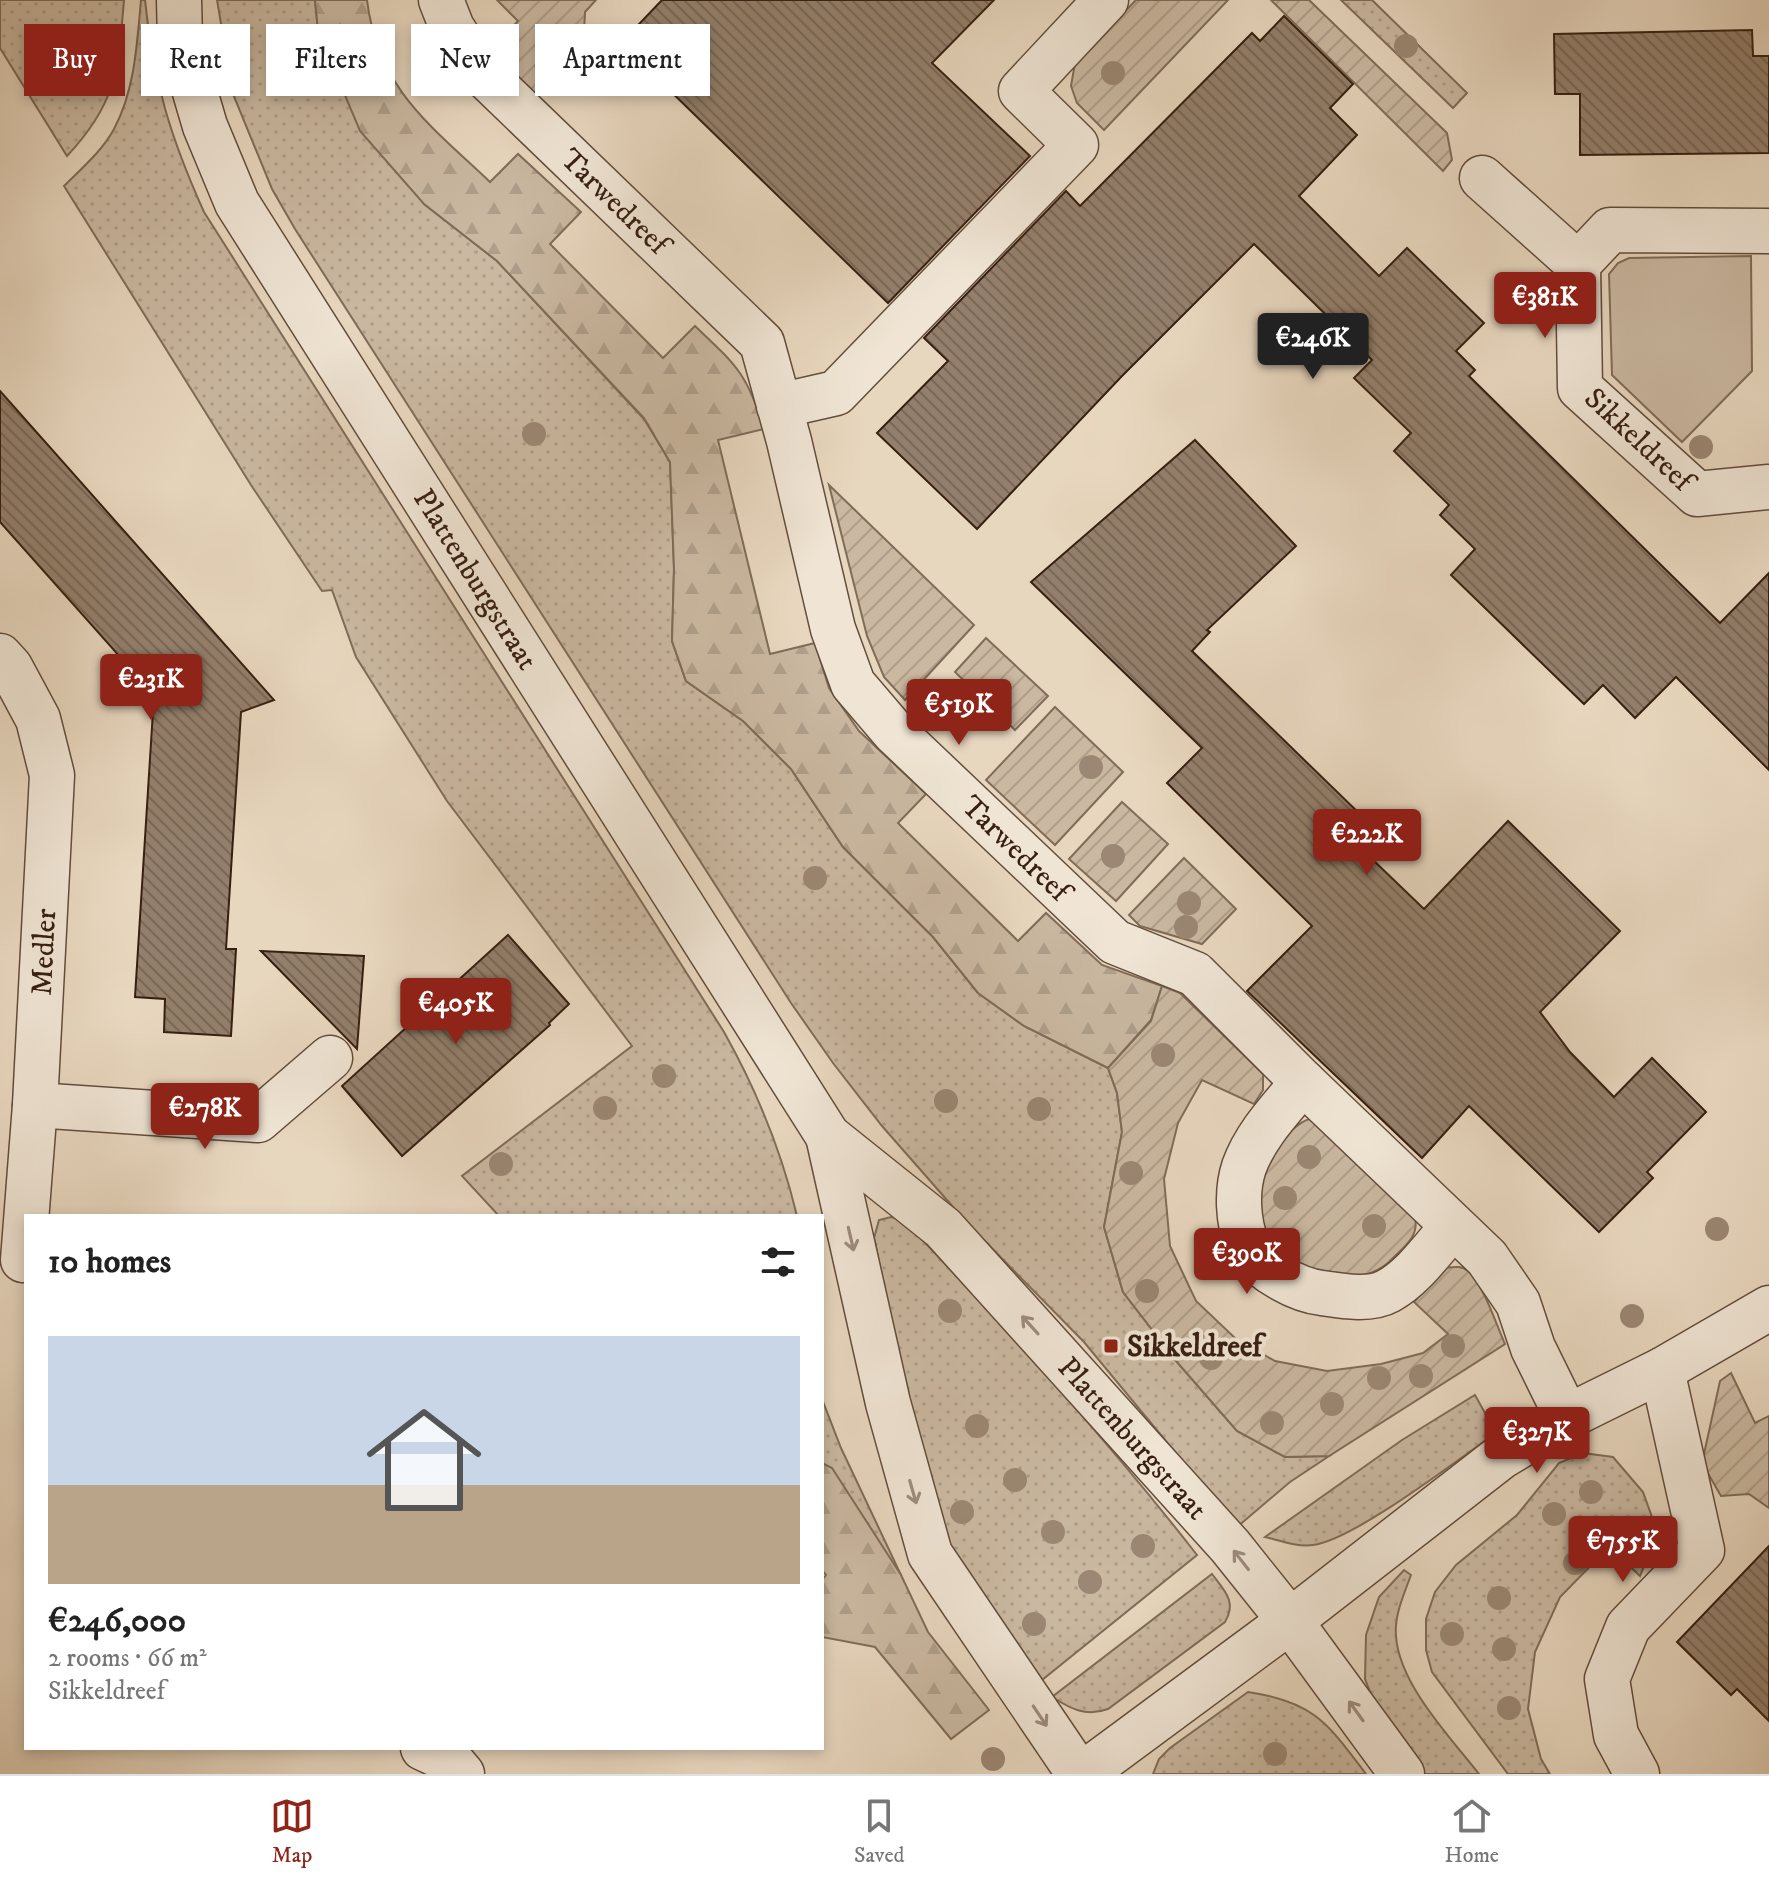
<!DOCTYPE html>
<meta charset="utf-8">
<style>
body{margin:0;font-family:"IM FELL DW Pica",serif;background:#f6f6f6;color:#222;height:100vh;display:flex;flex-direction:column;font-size:30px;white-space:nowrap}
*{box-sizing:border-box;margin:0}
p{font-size:26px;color:#767676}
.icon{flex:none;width:44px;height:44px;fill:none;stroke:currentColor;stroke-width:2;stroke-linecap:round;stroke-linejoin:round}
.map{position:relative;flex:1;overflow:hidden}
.drawer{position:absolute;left:24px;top:1214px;width:800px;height:536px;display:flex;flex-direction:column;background:#fff;border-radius:0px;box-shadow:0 4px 12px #0003}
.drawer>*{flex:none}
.hud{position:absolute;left:24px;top:24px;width:800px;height:72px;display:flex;gap:16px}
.price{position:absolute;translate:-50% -68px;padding:0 18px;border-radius:8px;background:#8f2418;color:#fff;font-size:26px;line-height:52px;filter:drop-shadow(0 2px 4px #0008)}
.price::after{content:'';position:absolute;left:50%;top:48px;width:24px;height:18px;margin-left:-12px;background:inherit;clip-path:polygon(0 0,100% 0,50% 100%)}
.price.active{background:#222;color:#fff}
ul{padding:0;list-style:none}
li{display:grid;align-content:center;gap:16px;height:424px;padding:0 24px}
li span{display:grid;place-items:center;height:248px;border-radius:0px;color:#555}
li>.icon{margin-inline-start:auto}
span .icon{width:144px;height:144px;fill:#fffc;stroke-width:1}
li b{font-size:34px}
h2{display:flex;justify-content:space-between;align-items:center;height:96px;padding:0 24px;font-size:34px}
.pill{padding:0 28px;border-radius:0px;background:#fff;box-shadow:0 4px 12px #0003;font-size:28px;line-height:72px}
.pill.active{background:#8f2418;color:#fff}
.tab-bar{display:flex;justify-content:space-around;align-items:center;height:112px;border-top:2px solid #e0e0e0;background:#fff;font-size:22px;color:#767676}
.tab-bar a{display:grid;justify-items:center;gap:4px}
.tab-bar .active{color:#8f2418}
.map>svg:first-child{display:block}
</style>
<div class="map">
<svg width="1769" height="1774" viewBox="0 0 1769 1774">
<defs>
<pattern id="grass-dots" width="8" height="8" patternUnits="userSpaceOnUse" patternTransform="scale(2)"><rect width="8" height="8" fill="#cab8a1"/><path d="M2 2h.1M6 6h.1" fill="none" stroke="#ae9e8a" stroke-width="1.8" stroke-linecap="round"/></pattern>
<pattern id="forest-firs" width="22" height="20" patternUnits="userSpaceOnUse" patternTransform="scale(2)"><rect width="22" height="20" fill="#cab8a1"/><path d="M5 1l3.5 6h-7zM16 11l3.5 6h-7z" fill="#ae9e8a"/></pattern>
<pattern id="garden-furrows" width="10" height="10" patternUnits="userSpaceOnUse" patternTransform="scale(2)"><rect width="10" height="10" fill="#cab8a1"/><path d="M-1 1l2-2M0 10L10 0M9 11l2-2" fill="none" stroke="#ae9e8a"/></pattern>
<pattern id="building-back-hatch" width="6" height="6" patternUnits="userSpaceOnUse" patternTransform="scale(2)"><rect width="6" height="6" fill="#937f6b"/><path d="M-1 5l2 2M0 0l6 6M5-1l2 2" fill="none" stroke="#796757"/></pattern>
</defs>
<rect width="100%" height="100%" fill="#e8d7bf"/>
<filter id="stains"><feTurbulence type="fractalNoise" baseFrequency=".0025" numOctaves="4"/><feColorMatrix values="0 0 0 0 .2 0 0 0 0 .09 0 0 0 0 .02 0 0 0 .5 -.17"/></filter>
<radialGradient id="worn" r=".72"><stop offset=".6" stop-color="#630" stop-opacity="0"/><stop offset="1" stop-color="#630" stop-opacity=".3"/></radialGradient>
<g fill="url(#grass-dots)" stroke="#806c59" stroke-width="2">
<path d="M0,0H124C118,70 117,103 67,156L0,48Z"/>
<path d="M141,0H145C153,81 171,139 204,212L724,1032C756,1089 782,1153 797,1216H499L462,1176L632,1046L447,801L356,657L332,590L322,591L251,485L64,186C81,169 103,150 114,129C135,90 137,43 141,0Z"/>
<path d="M217,0H315L318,31L424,204L497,261L644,419L670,462L674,569L672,641L686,681L743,721L791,769L843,847L933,937L978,993L1024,1026L1108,1068L1117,1093L1122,1132L1104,1227L1123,1292L1177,1362L1237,1431L1285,1457L1329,1456L1290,1482L1237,1527L1084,1342L968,1224L882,1126L833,1063L791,1003L295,229L272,189L233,94Z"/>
<path d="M1341,0H1372L1467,93L1453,108Z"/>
<path d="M891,1217L902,1220L916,1233C1014,1337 1109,1442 1197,1555L1037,1684L978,1606L929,1505L874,1238L879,1220Z"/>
<path d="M1475,1395L1496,1433C1457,1460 1354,1540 1313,1545C1297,1547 1281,1541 1265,1537L1402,1440Z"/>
<path d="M822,1399L841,1448L901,1575H827L822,1570Z"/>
<path d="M1583,1453L1613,1457L1643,1492L1653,1520L1652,1547L1640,1576L1609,1547L1560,1597L1535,1652L1528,1709L1541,1759L1550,1774H1508L1432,1672L1426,1650V1619L1435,1592L1456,1565L1517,1515L1559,1463Z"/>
<path d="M1404,1570L1411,1575C1404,1594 1394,1616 1396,1636C1399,1684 1450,1737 1479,1774H1423L1380,1717L1365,1679L1366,1635L1379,1597Z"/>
<path d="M1212,1574C1225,1591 1237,1602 1225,1622L1108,1709C1086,1717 1071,1709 1052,1697Z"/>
<path d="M1248,1692C1315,1702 1328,1724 1366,1774H1153L1159,1759L1170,1748Z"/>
</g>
<g fill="url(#forest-firs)" stroke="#806c59" stroke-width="2">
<path d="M315,0H367C378,89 430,125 490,182L518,154L581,212L550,244L663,358L695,326C736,365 747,373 764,429L718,440L770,654L815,643L829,688L859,731L926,794L898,823L1018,941L1046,913L1102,965L1162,986L1151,1020L1108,1068L1024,1026L978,993L933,937L843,847L791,769L743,721L686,681L672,641L674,569L670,462L644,418L497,261L424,204L360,131L318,31Z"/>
<path d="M822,1463L832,1468L901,1575L928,1632L989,1710L951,1739L875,1647L822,1637V1580L826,1575L822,1570Z"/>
</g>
<path fill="#cab8a1" stroke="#806c59" stroke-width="2" d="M1751,256L1752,371L1682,442L1612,375L1609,274L1618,263L1629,258Z"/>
<g fill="url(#garden-furrows)" stroke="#806c59" stroke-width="2">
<path d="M497,0H596L585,12L583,52L534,101L486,54L518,21Z"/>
<path d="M1136,0H1228L1104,130L1077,103L1071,86L1075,63Z"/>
<path d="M1271,0H1309L1447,133L1452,160L1443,171Z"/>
<path d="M829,485L974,625L905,700L884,677L867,636Z"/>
<path d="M986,638L1048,696L1015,730L955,672Z"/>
<path d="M1055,707L1123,772L1055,845L986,780Z"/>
<path d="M1122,802L1168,844L1116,901L1069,859Z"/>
<path d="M1184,858L1236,909L1202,944L1140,926L1129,915Z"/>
<path d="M1162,986L1180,993L1263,1074V1090L1254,1104L1202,1080L1178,1123L1164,1179L1170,1246L1196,1301L1236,1339L1275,1361L1327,1371L1381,1364L1423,1353L1448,1334L1414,1302L1444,1268C1453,1267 1462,1265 1469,1272C1484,1286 1496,1324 1505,1344L1329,1456L1285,1457L1237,1431L1177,1362L1123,1292L1104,1227L1122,1132L1117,1093L1108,1068L1151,1021Z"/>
<path d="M1314,1118L1415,1218C1419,1236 1405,1246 1393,1258C1363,1292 1299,1276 1273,1244C1257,1223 1255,1185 1264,1161C1267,1154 1275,1148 1280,1142C1290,1132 1300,1120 1314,1118Z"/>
<path d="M1731,1373L1755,1423L1769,1416V1508L1749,1494L1721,1496L1702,1463L1720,1381Z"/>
</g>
<g fill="url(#building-back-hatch)" stroke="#371f11" stroke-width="2">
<path d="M662,0H994L932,63L1030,156L888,303L621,43Z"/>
<path d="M1284,16L1353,84L1330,108L1357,135L1299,196L1379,276L1407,248L1484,323L1456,351L1475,370L1469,376L1720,623L1769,573V770L1676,677L1635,718L1603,685L1584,704L1451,575L1475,549L1440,515L1449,505L1394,451L1411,433L1354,378L1372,360L1254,244L1122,376L977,529L877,433L948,361L924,338L1066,191L1080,206L1252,33L1260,41Z"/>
<path d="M1752,30L1753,56H1769V153L1580,155V94H1555L1554,34Z"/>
<path d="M0,391L274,700L241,712L226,949H236L231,1036L164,1032L165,999L135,997L154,695L0,522Z"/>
<path d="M1195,440L1296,546L1207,630L1210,632L1192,651L1363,817L1346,834L1424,909L1508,821L1620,931L1540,1012L1570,1052L1614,1097L1652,1058L1706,1112L1647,1172L1653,1178L1599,1232L1469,1106L1422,1158L1247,991L1312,926L1167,783L1202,748L1031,582Z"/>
<path d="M508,935L569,1004L549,1023L550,1025L402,1156L342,1086Z"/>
<path d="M261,951L364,956L357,1049Z"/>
<path d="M1769,1546V1721L1737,1689L1731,1695L1677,1642Z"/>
</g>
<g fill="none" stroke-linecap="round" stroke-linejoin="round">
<defs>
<g id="minor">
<path d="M179,0L180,41L205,126L237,203L828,1136L943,1228L1230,1546L1290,1621L1402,1774"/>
<path d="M441,0L452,28L479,70L762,343L789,441L833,629L853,684L894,732L1115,942L1195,974L1303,1082L1487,1258L1518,1303L1533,1348L1567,1417"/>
<path d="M1482,178L1578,264"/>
<path d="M1769,231L1610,230L1578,264L1580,388L1697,494L1769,487"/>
<path d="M779,406L836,393L1076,145L1021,91L1106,0"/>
<path d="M0,656L10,667L38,719L52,775L35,1105L23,1260"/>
<path d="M1303,1082C1281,1109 1256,1134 1244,1167C1236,1191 1238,1222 1247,1245C1256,1269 1298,1290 1322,1293C1342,1296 1370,1301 1388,1291C1414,1277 1434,1247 1453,1226"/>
<path d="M35,1105L258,1120L330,1058"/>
<path d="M828,1136L888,1403L930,1554L1079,1774"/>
<path d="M423,1748L451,1761L462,1774"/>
<path d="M1083,1774L1290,1621L1501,1457L1567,1417L1662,1370L1769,1308"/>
<path d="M1637,1774L1616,1735L1607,1679L1628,1627L1702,1550L1662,1370"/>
</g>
</defs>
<use href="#minor" stroke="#634d3c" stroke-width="47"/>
<use href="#minor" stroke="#f0e5d5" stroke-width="44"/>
</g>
<g fill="#9b8773">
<circle cx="1406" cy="46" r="12"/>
<circle cx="1113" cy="73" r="12"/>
<circle cx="534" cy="434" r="12"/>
<circle cx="1701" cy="447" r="12"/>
<circle cx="1091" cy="767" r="12"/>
<circle cx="1113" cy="856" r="12"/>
<circle cx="815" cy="878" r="12"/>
<circle cx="1189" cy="903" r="12"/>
<circle cx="1186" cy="927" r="12"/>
<circle cx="1163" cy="1055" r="12"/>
<circle cx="664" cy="1076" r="12"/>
<circle cx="946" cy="1101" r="12"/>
<circle cx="605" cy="1108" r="12"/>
<circle cx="1039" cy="1109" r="12"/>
<circle cx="1309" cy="1157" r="12"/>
<circle cx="501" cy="1164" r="12"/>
<circle cx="1131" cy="1173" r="12"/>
<circle cx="1285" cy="1198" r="12"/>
<circle cx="1374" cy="1226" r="12"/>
<circle cx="1717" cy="1229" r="12"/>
<circle cx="1147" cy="1291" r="12"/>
<circle cx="950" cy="1311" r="12"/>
<circle cx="1632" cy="1316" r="12"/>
<circle cx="1453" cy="1346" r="12"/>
<circle cx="1211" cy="1358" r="12"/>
<circle cx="1421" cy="1376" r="12"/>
<circle cx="1379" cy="1378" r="12"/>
<circle cx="1332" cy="1404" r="12"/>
<circle cx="1272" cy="1423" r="12"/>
<circle cx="977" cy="1426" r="12"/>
<circle cx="1015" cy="1480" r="12"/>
<circle cx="1591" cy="1492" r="12"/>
<circle cx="962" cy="1512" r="12"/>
<circle cx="1554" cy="1514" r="12"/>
<circle cx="1053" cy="1532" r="12"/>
<circle cx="1143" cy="1546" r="12"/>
<circle cx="1575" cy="1563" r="12"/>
<circle cx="1090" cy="1582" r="12"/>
<circle cx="1499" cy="1598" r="12"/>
<circle cx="1034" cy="1624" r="12"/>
<circle cx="1452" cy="1634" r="12"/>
<circle cx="1504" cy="1649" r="12"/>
<circle cx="1509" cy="1708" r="12"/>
<circle cx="1275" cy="1754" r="12"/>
<circle cx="993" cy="1759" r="12"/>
</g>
<defs><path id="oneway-shaft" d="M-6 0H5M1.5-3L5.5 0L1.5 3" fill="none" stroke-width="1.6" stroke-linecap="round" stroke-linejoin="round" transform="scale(2)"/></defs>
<g stroke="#9d8c7d">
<use href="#oneway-shaft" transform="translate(851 1239) rotate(77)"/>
<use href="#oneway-shaft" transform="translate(1030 1325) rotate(-132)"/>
<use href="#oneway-shaft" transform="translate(913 1492) rotate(74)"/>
<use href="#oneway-shaft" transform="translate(1241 1560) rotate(-128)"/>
<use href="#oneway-shaft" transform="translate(1356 1711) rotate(-126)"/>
<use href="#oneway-shaft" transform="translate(1040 1716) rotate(56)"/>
</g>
<rect fill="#8f2418" stroke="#f0e5d5" stroke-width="3" x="1103" y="1338" width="16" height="16" rx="4"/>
<g text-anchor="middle" stroke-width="8" stroke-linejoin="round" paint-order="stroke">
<g font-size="30" fill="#371f11" stroke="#f0e5d5">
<text transform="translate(615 201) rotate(44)" y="10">Tarwedreef</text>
<text transform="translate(1639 439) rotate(43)" y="10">Sikkeldreef</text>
<text transform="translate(476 579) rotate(58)" y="10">Plattenburgstraat</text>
<text transform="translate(1016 848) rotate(44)" y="10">Tarwedreef</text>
<text transform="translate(43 952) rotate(-87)" y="10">Medler</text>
<text transform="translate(1133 1438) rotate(48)" y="10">Plattenburgstraat</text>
</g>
<g font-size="30" font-weight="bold" fill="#371f11" stroke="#f0e5d5" text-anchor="start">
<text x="1127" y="1356">Sikkeldreef</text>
</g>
</g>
<rect width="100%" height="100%" filter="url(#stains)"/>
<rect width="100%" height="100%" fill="url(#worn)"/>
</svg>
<b class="price" style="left:1545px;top:340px">€381K</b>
<b class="price active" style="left:1313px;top:381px">€246K</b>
<b class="price" style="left:151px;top:722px">€231K</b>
<b class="price" style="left:959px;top:747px">€519K</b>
<b class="price" style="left:1367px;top:877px">€222K</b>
<b class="price" style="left:456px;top:1046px">€405K</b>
<b class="price" style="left:205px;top:1151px">€278K</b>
<b class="price" style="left:1247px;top:1296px">€390K</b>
<b class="price" style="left:1537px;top:1475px">€327K</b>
<b class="price" style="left:1623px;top:1584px">€755K</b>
<div class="hud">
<a class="pill active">Buy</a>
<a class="pill">Rent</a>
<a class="pill">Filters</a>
<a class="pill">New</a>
<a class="pill">Apartment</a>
</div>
<section class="drawer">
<h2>10 homes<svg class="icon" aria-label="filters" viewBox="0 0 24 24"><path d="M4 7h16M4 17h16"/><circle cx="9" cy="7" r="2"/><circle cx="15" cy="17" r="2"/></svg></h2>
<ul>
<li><span style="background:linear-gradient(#c9d6e8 60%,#b9a48a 0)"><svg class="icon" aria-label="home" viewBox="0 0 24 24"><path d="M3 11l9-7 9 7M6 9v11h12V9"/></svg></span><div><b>€246,000</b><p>2 rooms · 66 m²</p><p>Sikkeldreef</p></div></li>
</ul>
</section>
</div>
<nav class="tab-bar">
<a class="active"><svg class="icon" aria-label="map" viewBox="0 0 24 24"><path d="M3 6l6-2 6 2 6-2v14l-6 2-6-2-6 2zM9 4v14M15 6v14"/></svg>Map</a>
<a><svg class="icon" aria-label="saved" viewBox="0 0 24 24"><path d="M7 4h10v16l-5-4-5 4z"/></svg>Saved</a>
<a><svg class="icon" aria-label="home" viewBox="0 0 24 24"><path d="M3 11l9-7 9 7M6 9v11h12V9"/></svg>Home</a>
</nav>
